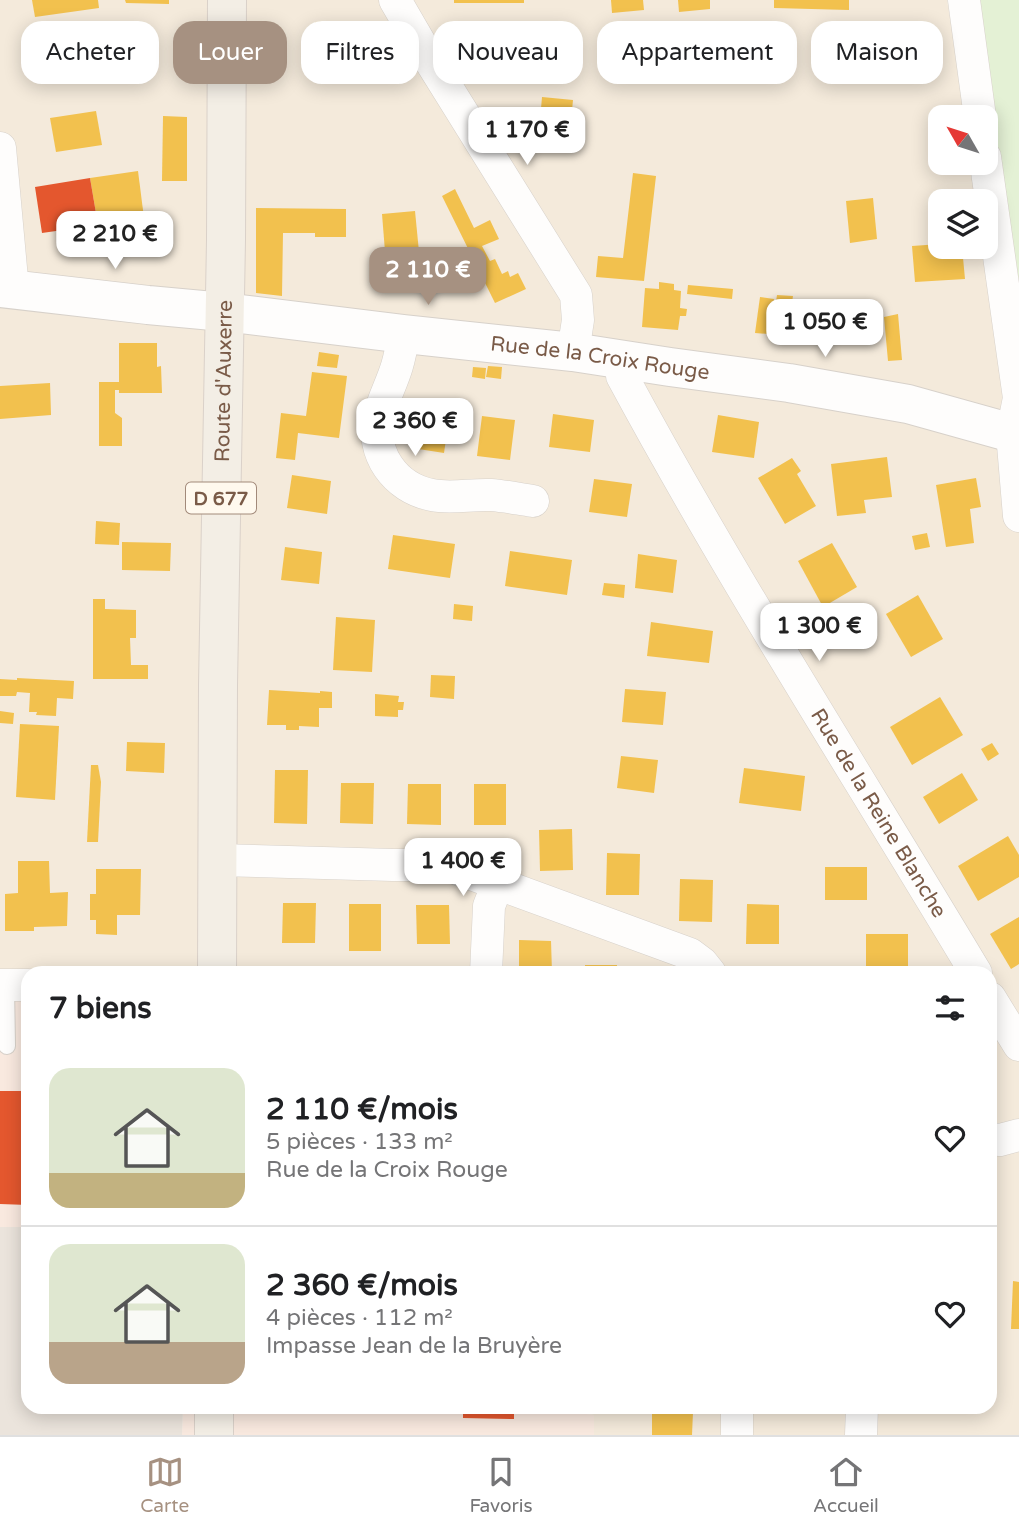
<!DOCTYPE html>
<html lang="fr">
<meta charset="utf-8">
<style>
body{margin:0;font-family:"Varela Round",sans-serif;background:#f2f2f2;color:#202124;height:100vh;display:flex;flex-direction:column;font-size:26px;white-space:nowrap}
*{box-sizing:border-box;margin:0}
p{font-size:23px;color:#757577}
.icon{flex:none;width:38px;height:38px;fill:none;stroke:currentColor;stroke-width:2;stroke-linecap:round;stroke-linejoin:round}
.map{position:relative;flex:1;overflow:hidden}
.sheet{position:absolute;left:21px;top:966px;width:976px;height:448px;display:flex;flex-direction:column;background:#fff;border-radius:21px;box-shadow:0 4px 18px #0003}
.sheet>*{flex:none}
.hud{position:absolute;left:21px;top:21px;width:978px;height:63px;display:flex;gap:14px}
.needle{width:46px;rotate:309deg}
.controls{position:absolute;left:928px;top:105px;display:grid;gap:14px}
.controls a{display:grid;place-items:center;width:70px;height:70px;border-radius:14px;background:#fff;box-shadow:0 4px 18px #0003;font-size:35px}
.price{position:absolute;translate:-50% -60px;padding:0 16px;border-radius:14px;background:#fff;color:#222;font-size:23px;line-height:46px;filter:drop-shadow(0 2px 4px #0008)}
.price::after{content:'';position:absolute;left:50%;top:42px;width:21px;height:16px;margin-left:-10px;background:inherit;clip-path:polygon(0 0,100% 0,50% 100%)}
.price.current{background:#a69181;color:#fff}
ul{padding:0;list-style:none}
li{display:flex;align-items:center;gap:21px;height:175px;padding:0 28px}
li+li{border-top:2px solid #e0e0e0}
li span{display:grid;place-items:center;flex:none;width:196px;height:140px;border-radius:21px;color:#555}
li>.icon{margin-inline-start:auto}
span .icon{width:84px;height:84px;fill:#fffc;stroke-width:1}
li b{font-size:30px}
h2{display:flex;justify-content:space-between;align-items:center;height:84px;padding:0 28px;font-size:30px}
.pill{padding:0 24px;border-radius:21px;background:#fff;box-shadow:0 4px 18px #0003;font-size:24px;line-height:63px}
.pill.current{background:#a69181;color:#fff}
.tab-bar{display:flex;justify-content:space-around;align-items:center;height:98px;border-top:2px solid #e0e0e0;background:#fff;font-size:19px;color:#757577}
.tab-bar a{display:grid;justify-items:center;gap:4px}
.tab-bar .current{color:#a69181}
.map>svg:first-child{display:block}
</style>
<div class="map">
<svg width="1019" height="1435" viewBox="0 0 1019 1435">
<rect width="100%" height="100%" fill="#f8f4ec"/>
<path fill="#f4eadb" d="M0,0H947L967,117H940V163H974L981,201H940V247H985L1019,425V1435H594V1415L536,1407H990V973H28L0,997Z"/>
<g fill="#f9e9df">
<rect x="0" y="997" width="28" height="230"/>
<path d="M183,1407H536L594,1415V1435H182Z"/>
</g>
<path fill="#ebe4dc" d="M0,1227H28V1407H183L182,1435H0Z"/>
<path fill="#e4f1d5" d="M975,0H1019V282Z"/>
<g fill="#f2c14e">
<path d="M32,0H98L99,8L35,17Z"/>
<path d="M125,0H169V4L126,3Z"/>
<rect x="454" y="0" width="70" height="3"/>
<path d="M611,0H643L644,10L612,13Z"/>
<path d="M678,0H710V9L679,12Z"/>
<path d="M774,0H849V10L774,8Z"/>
<path d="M352,21V73L314,72L315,22Z"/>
<path d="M81,45L85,77L42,83L37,51Z"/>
<path d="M542,97L573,100L568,152L504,147L493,128L539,132Z"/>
<path d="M96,111L102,145L56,152L50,118Z"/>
<path d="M163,116L187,117V181H162Z"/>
<path d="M138,171L144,218L98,225L90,178Z"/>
<path d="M633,173L656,176L644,281L596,277L598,256L623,258Z"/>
<path d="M455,189L474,228L490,220L499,239L482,246L490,261L495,259L502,274L508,271L510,277L518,273L526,289L495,303L442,196Z"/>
<path d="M873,198L877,239L850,243L846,201Z"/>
<path d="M256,208L346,209V237H315V233H283L282,296L256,293Z"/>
<path d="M415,211L420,262L386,264L382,214Z"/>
<path d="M940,244V247H962L965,279L915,282L912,246Z"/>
<path d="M659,282L674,284V290L681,291L680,308L687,309L686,316H680L678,330L642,327L645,288L659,289Z"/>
<path d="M688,285L733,289L732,299L687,294Z"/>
<path d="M777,295L793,296L791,309L845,317L843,329L828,327L825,345L787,340V343L770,341Z"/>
<path d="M760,297L774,299L769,334L755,333Z"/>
<path d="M898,314L902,360L888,361L884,317Z"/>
<path d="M119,343H157V367L161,366L162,393H119V390H115V413L122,418V446H99V382H119Z"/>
<path d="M319,352L339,355L337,368L317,366Z"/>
<path d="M488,366L502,367L501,379L486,377Z"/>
<path d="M473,367L486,368L485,379L472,377Z"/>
<path d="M312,372L347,376L339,438L298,433L295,460L276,458L281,413L306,416Z"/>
<path d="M50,383L51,415L0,419V386Z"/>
<path d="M417,407L450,412L444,453L412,448Z"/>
<path d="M553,414L594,420L590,452L549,447Z"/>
<path d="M718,415L759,422L754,458L712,452Z"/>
<path d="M482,416L515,420L510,460L477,456Z"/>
<path d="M887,457L892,497L864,500L866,513L837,516L831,464Z"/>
<path d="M792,458L801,471L797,474L816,506L785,524L758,478Z"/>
<path d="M292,475L331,481L327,514L287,508Z"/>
<path d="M976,478L981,507L970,509L974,543L946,547L936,485Z"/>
<path d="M594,479L632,484L627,517L589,512Z"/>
<path d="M96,521L120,523L119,545L95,544Z"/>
<path d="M927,533L930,547L915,550L912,536Z"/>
<path d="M393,535L455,544L450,578L388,569Z"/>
<path d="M122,542L171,543L170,571L122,570Z"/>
<path d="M832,543L857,587L823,607L798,561Z"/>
<path d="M285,547L322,552L319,584L281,580Z"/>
<path d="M510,551L572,560L567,595L505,586Z"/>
<path d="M638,554L677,560L673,593L635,588Z"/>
<path d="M604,583L625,585L624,598L602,595Z"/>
<path d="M918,595L943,639L911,657L886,614Z"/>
<path d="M93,599H105V609L136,610V638H130L131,665H148V679H93Z"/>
<path d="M454,604L473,606L472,621L453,619Z"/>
<path d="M336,617L375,620L372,672L333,670Z"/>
<path d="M651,622L713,631L709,663L647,656Z"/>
<path d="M431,675L455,676L454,699L430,697Z"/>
<path d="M17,678L74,681L73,699L57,698L56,716L36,715L37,712H29L30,693L17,692L16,696H0V679L17,680Z"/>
<path d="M625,689L666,692L663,725L622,722Z"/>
<path d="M269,690L320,693V691L332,692V708H319V727L299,726V730H286V725H267Z"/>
<path d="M375,694L399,696L398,702H404L403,710H398V717L375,716Z"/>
<path d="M940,697L963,735L912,765L890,727Z"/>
<path d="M0,711L14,713L13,724L0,723Z"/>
<path d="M20,724L59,726L55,800L16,797Z"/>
<path d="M127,742L165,743L164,773L126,771Z"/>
<path d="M992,743L999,754L988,761L981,749Z"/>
<path d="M621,756L658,760L654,793L617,788Z"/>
<path d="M91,765H98L101,782L98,842H87Z"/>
<path d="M744,768L805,776L801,811L739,803Z"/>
<path d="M275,770H308L307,824L274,823Z"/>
<path d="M962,773L978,800L939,824L923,797Z"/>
<path d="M341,783H374L373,824L340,823Z"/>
<path d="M408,784H441V825L407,824Z"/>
<rect x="474" y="784" width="32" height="41"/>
<path d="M572,829L573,870L540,871L539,830Z"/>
<path d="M1008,836L1019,855V877L978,901L958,866Z"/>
<path d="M607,853L640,854L639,895H606Z"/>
<path d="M18,861H49L50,893L68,892L67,926L34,927V931H5V894L18,893Z"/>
<rect x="825" y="867" width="42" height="33"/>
<path d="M96,869H141L140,915H117V935L96,934V920H90V894H96Z"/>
<path d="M680,879L713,880L712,922L679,921Z"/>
<path d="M283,903H316L315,943H282Z"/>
<rect x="349" y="904" width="32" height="47"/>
<path d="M747,904L779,905V944H746Z"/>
<path d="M416,905H449L450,944H417Z"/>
<path d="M1019,917V964L1011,969L990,934Z"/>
<path d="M866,934H908V970L866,969Z"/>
<path d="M519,940L551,941L552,973H519Z"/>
<rect x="585" y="965" width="32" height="8"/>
<path d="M1013,1281L1019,1282V1329H1011Z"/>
<path d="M652,1411L693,1412L692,1435H652Z"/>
</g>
<g fill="#e4572e">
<path d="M90,178L98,225L42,233L35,187Z"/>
<path d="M0,1091H28V1205L0,1204Z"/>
<path d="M463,1407H514V1419L463,1418Z"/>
</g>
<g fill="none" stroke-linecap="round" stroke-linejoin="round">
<defs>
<path id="service" d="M6,985L7,1046"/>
<g id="minor">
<path d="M395,0L431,62L576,295L578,320L573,352"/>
<path d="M964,0L980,117"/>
<path d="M0,148L13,290"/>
<path d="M985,157L1019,398L1012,433L1019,516"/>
<path d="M404,334C402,345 400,356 397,366C392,383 383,399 379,416C370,453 395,488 432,495C451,499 471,494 491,495C505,496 519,499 533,501"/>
<path id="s1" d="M623,360L622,376C732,580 857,774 976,973"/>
<path d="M218,860L393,865H441L455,868L690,954L702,963L710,973"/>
<path d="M486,973L489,906L498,883"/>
<path d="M0,985H28"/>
<path d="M990,998L1019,1045"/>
<path d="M990,1139L1000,1140L1019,1135"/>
<path d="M737,1435V1407"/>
<path d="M861,1435L862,1407"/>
</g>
<g id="tertiary">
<path id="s2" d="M0,288L148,305L224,312L404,334L573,352L670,367L789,383L908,404L1019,435"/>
</g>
<g id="primary">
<path id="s3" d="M217,973L218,685L226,240L227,0"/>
<path d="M214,1435V1407"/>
</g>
</defs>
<use href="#service" stroke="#d7d1ca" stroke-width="18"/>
<use href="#minor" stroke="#d7d1ca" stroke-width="33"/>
<use href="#tertiary" stroke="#d7d1ca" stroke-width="40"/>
<use href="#primary" stroke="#dad1c9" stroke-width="40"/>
<use href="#service" stroke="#fefdfc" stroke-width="16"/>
<use href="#minor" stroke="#fefdfc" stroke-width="32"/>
<use href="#tertiary" stroke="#fefdfc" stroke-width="38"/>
<use href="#primary" stroke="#f3eee5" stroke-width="38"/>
</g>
<g text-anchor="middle" stroke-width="7" stroke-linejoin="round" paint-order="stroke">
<rect fill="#fff9ee" stroke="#a28a7a" stroke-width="2" x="186" y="482.5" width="70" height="31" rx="5"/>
<g font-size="19" font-weight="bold" fill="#7a5b48">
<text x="221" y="505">D 677</text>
</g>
<g font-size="21" fill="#7a5b48" stroke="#fff9ee">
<text dy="7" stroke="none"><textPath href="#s2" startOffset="604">Rue de la Croix Rouge</textPath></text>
<text dy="7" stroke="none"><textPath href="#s3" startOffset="592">Route d'Auxerre</textPath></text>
<text dy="7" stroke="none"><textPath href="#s1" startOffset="523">Rue de la Reine Blanche</textPath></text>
</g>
</g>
</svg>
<div class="controls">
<a><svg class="needle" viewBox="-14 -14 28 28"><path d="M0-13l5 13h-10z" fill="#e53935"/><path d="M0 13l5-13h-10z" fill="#757577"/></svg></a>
<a><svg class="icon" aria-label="layers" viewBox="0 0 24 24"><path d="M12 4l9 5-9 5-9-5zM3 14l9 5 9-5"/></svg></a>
</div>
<b class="price" style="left:527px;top:167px">1 170 €</b>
<b class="price" style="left:115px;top:271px">2 210 €</b>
<b class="price current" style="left:428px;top:307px">2 110 €</b>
<b class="price" style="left:825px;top:359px">1 050 €</b>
<b class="price" style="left:415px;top:458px">2 360 €</b>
<b class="price" style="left:819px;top:663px">1 300 €</b>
<b class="price" style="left:463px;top:898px">1 400 €</b>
<div class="hud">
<a class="pill">Acheter</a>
<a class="pill current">Louer</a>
<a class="pill">Filtres</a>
<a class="pill">Nouveau</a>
<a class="pill">Appartement</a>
<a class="pill">Maison</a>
</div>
<section class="sheet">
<h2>7 biens<svg class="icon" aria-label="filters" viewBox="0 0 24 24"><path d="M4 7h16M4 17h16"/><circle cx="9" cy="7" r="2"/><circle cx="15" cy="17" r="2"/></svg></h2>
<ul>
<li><span style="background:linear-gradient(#dfe7d0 75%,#c2b280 0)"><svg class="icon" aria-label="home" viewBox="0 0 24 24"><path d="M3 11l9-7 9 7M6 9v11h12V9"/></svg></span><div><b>2 110 €/mois</b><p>5 pièces · 133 m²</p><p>Rue de la Croix Rouge</p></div><svg class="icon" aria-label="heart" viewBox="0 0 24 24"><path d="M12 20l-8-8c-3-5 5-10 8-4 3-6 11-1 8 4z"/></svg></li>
<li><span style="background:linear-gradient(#dfe7d0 70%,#b9a48a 0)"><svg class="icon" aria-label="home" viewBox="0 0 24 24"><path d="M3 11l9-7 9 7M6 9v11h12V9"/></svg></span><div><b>2 360 €/mois</b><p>4 pièces · 112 m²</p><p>Impasse Jean de la Bruyère</p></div><svg class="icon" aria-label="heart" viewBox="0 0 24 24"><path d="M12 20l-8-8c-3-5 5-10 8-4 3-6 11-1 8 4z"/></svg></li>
</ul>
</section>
</div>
<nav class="tab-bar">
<a class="current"><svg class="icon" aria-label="map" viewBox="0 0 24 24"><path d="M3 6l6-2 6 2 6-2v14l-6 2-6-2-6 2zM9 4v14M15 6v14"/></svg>Carte</a>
<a><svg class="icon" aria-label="saved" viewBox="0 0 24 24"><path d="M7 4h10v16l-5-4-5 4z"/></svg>Favoris</a>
<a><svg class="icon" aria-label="home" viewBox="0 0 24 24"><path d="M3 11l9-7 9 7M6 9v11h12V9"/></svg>Accueil</a>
</nav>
